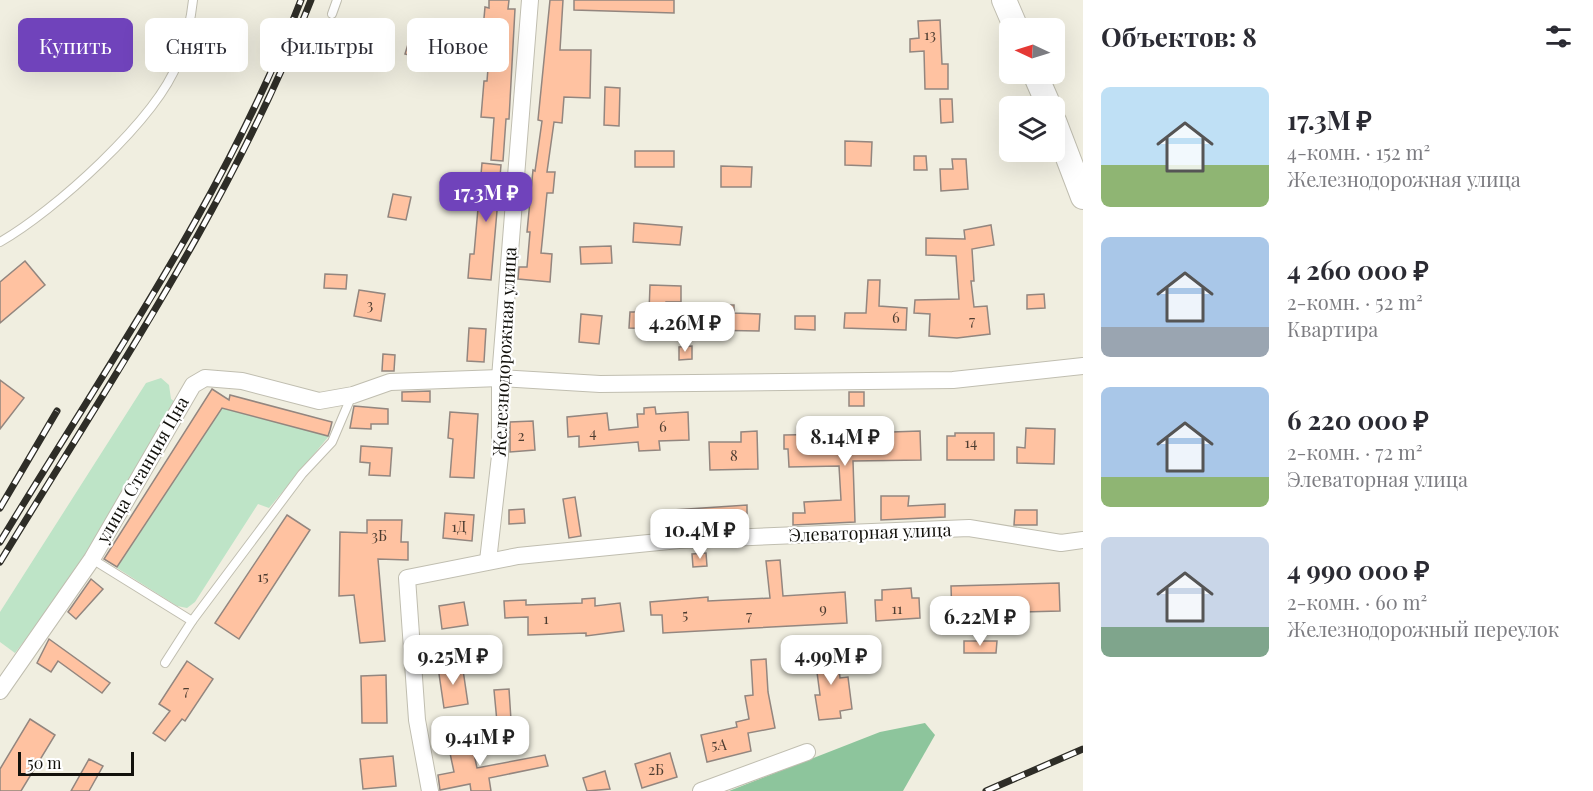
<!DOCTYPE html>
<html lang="ru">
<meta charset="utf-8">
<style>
body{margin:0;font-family:"Playfair Display",serif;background:#f2f2f3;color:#2b2b33;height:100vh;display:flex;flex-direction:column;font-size:22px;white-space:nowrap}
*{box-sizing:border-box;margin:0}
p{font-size:20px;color:#7c7c81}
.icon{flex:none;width:33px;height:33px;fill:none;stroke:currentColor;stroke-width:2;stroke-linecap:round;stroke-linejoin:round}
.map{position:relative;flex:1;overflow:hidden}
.panel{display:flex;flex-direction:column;background:#fff;width:510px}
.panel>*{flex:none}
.guide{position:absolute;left:18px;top:18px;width:570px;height:54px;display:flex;gap:12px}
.needle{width:39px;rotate:274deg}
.buttons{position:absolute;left:999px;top:18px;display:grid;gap:12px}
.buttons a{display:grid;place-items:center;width:66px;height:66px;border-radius:9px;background:#fff;box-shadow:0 6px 24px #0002;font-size:30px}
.scale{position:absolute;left:18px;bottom:15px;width:116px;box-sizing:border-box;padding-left:6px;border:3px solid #12110c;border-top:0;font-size:16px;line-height:21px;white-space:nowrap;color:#12110c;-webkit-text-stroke:4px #fff;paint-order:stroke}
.price{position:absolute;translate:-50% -51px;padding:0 14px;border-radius:12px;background:#fff;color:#222;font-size:20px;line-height:39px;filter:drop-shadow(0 2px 3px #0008)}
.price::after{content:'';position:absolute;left:50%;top:36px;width:18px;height:14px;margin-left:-9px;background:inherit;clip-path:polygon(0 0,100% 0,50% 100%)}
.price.current{background:#7043bb;color:#fff}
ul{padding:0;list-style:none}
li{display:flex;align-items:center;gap:18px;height:150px;padding:0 18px}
li span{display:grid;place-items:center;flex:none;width:168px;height:120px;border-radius:9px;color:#555}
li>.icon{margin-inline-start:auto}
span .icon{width:72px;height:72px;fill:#fffc;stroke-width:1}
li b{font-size:26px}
h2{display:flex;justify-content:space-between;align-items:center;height:72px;padding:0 18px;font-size:26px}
.pill{padding:0 21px;border-radius:9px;background:#fff;box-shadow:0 6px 24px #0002;font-size:21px;line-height:54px}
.pill.current{background:#7043bb;color:#fff}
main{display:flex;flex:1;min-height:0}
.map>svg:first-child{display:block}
</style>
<main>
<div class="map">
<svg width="1083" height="791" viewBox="0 0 1083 791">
<rect width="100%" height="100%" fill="#f0eee0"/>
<g fill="#bee4c7">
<path d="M161,378L169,385L171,399L177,403L90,555L15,653L0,642V612L146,383Z"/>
<path d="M222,408L329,436L269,508L258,504L195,602L187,608L177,606L117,568Z"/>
</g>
<path fill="#8dc59c" d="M925,723L935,735L903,791H729L880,732Z"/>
<g fill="#ffc2a1" stroke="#93867f" stroke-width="1.5">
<path d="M489,0H509L508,9H515L509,119H506L503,161L491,160L494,118L481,117L484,81H487L491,30L483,29L485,7L489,8Z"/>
<path d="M550,0H563L560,50H591L590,98L564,97L562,123L554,122L547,172H555L553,193H547L541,253L552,254L550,282L518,279L519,267H527L530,232H527L533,170L535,171L542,121L538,120Z"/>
<path d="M574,0H674V13L574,10Z"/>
<path d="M940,20L942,64H948V89H925L924,51L910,52V39L919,38L918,21Z"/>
<path d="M410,38L432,43L428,60L405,54Z"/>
<path d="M605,87L620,88L619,126L604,125Z"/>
<path d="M940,99H952L953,122L941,123Z"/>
<path d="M845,141L872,142L871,166L845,165Z"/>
<rect x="635" y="151" width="39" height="16"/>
<path d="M914,156H926L927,170H914Z"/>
<path d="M952,159H966L968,189L941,191L940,169H953Z"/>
<path d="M482,163L501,165L491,280L468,278L470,254H474Z"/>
<path d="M721,166L752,167L751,187H721Z"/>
<path d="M393,194L411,197L406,220L388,217Z"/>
<path d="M634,223L682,227L680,245L633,242Z"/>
<path d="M991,225L994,245L972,249L974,281H971L974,307L987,306L990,334L957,338L929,336L930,314L914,313L915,300L959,299L956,256L926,255V238L965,239L964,230Z"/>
<path d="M611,246L612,263L581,264L580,247Z"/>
<path d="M25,261L45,285L0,323V282Z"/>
<path d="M325,274L347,275L346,289L324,288Z"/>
<path d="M868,280H880L879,306L907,308L906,330L844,328L845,313H866Z"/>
<path d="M650,285L681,286V302H666L665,329L629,328L630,312H649Z"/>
<path d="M359,290L385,294L381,321L354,316Z"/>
<path d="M1044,294L1045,308L1027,309V295Z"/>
<path d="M700,305H734V313L760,314L759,331L701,330Z"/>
<path d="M581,314L602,316L599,344L579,342Z"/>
<path d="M795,316H815V330L795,329Z"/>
<path d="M469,328L486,329L484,362L467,361Z"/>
<path d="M692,346V359L679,360V347Z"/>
<path d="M383,354L395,355L394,371H382Z"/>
<path d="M0,380L24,398L0,429Z"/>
<path d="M212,389L229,400L230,395L332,422L330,430L328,436L222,408L117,567L104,559Z"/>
<path d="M430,391V402L402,401V392Z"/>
<rect x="849" y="392" width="15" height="14"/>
<path d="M354,406L388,409V424H371V429L350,428Z"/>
<path d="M655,407L656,414L688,412L689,440L659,441L660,450L639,451L638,442L579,447V436L568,437L567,417L607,413L609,430L638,427L637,414H644V408Z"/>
<path d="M450,412L478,414L474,478L450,477L453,439L448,438Z"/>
<path d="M533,421L535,450L510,452V422Z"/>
<path d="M1026,428L1055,429L1054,464L1017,463V447L1025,448Z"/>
<path d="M757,431L758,469L710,470L709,442H741V432Z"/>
<path d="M920,431L921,460L853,461L855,522L793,525V513H805L804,502L841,500L839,466L789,467L788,449H784V435L837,434V447H862V433Z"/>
<path d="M955,433H994V460H947V436H955Z"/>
<path d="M361,446L392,448L390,476L369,475L370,463L360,462Z"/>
<path d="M881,496H909L908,506L945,504V517L881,520Z"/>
<path d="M575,497L581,536L569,538L563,499Z"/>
<path d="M747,505V527L674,529L673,510Z"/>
<path d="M524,509L525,523L509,524V510Z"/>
<path d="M1015,510H1037V525H1014Z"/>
<path d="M445,513L474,515L472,541L443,538Z"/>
<path d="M287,515L310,530L239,639L215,623Z"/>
<path d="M367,520H402L401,542H408V560L378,559L385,641L360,643L354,595L339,596L340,532L367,533Z"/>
<path d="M706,553L707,566L693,567L692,554Z"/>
<path d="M780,560L783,596L845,592L847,623L663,633L662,615H651L650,602L708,597V601L770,598L766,561Z"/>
<path d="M91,579L103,589L76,619L68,612Z"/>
<path d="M1059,583L1060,611L1023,612V607L996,608V617L952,618L951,586Z"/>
<path d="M911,588L912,598H919L920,618L876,621L875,600H882V590Z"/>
<path d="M595,598V606L620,603L624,631L586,636V633L528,635V617L505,618L504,601L526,600V605L582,603V599Z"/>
<path d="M464,602L468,625L442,629L439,606Z"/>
<path d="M49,639L110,683L102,693L58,661L51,672L37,663Z"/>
<path d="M964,641H997L996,653H964Z"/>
<path d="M837,650L840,678L848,677L852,709L840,711L841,718L819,720L815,695H820L816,665L813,666L811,653Z"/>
<path d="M766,659L768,692L775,728L748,733L751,751L707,762L701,735L737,727L736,722L749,719L745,696L753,695L751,660Z"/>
<path d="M187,661L213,679L185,721L182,719L165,741L153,733L170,711L159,704Z"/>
<path d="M462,663L468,704L444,708L438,667Z"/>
<path d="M386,675L387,723H362L361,676Z"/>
<path d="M509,689L511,720L497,722L494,690Z"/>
<path d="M30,719L55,735L21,791H0V769Z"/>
<path d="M470,735L477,768L545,755L548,766L489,778L491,791H471L470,784L440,790L438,775L454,772L447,739Z"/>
<path d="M670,753L677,777L642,788L635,764Z"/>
<path d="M393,756L396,786L363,789L360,759Z"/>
<path d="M89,759L103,766L89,791H71Z"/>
<path d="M605,771L610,789L587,791L583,778Z"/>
</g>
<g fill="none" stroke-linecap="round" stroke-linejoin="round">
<defs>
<g id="lane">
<path d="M332,14L337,0"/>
<path d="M0,242C53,212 156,120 178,62C185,43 191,20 193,0"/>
<path d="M92,559L192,621L165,663"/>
<path d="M192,621L302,474L332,442L352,395"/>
</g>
<g id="street">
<path d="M488,561L500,456V378L530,0"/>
<path d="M0,691L92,559L193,385L205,378L242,381L319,401L353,395L390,382L500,378L600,384L953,380L1083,366"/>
<path d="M430,791L417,720L407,578L518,556L679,540L969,528L1061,543L1083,540"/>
<path d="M701,791L807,752"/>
</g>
<g id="secondary">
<path d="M1004,0L1016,28"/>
<path d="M1035,74L1049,106"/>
<path d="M1054,121L1083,197"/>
</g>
</defs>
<use href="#lane" stroke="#c0beb0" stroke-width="10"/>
<use href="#street" stroke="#c0beb0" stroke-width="18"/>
<use href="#secondary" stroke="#c0beb0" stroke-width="26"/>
<use href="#lane" stroke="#fff" stroke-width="8"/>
<use href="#street" stroke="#fff" stroke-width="16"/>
<use href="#secondary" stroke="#fff" stroke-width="24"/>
<defs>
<g id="rail">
<path d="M0,508L57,411"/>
<path d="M0,542C107,366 227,193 301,0"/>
<path d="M0,562C111,380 233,200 311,0"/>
<path d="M986,791L1083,749"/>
</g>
</defs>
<use href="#rail" stroke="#2e2d27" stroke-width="7"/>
<use href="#rail" stroke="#fff" stroke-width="4.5" stroke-dasharray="14" stroke-linecap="butt"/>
</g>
<g text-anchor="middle" stroke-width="4.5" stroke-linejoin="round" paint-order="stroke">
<g font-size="15" fill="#4d3d31">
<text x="930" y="40">13</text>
<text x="370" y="310">3</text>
<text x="896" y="323">6</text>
<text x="972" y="326">7</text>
<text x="663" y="432">6</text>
<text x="593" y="438">4</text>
<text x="521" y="441">2</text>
<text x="971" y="448">14</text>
<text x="734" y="461">8</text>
<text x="459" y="532">1Д</text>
<text x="379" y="541">3Б</text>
<text x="263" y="582">15</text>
<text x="823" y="614">9</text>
<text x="897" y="614">11</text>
<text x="685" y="620">5</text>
<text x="749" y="621">7</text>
<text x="546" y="624">1</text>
<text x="186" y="696">7</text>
<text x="719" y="750">5А</text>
<text x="656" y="775">2Б</text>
</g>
<g font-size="18" fill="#12110c" stroke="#fff">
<text transform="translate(505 352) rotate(-87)" y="6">Железнодорожная улица</text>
<text transform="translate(143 470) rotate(-60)" y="6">улица Станция Цна</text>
<text transform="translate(870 533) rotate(-2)" y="6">Элеваторная улица</text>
</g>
</g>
</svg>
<div class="buttons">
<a><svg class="needle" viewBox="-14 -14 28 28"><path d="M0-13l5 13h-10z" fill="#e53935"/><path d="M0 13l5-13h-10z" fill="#7c7c81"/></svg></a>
<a><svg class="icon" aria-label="layers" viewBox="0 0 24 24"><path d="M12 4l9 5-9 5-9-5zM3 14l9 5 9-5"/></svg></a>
</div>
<div class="scale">50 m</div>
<b class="price current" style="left:486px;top:223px">17.3M ₽</b>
<b class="price" style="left:685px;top:353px">4.26M ₽</b>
<b class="price" style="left:845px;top:467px">8.14M ₽</b>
<b class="price" style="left:700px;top:560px">10.4M ₽</b>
<b class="price" style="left:980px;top:647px">6.22M ₽</b>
<b class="price" style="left:453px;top:686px">9.25M ₽</b>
<b class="price" style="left:831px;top:686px">4.99M ₽</b>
<b class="price" style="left:480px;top:767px">9.41M ₽</b>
<div class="guide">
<a class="pill current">Купить</a>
<a class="pill">Снять</a>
<a class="pill">Фильтры</a>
<a class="pill">Новое</a>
</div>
</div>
<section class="panel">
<h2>Объектов: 8<svg class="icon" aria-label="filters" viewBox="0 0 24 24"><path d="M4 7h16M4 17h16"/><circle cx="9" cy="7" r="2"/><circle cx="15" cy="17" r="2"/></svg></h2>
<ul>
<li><span style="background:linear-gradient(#bfe0f5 65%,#8fb573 0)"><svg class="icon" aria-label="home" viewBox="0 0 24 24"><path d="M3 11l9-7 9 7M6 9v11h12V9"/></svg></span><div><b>17.3M ₽</b><p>4-комн. · 152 m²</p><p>Железнодорожная улица</p></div></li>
<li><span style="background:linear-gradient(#a9c7e8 75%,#9aa5b1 0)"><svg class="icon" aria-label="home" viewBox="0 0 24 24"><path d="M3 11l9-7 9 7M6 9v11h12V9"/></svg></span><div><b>4 260 000 ₽</b><p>2-комн. · 52 m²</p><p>Квартира</p></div></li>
<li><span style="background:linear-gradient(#a9c7e8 75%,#8fb573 0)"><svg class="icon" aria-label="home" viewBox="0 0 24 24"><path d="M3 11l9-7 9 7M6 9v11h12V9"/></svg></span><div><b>6 220 000 ₽</b><p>2-комн. · 72 m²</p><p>Элеваторная улица</p></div></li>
<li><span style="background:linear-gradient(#c9d6e8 75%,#7fa58c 0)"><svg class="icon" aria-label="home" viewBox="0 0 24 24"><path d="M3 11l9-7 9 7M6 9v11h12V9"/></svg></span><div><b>4 990 000 ₽</b><p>2-комн. · 60 m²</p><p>Железнодорожный переулок</p></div></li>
</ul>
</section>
</main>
